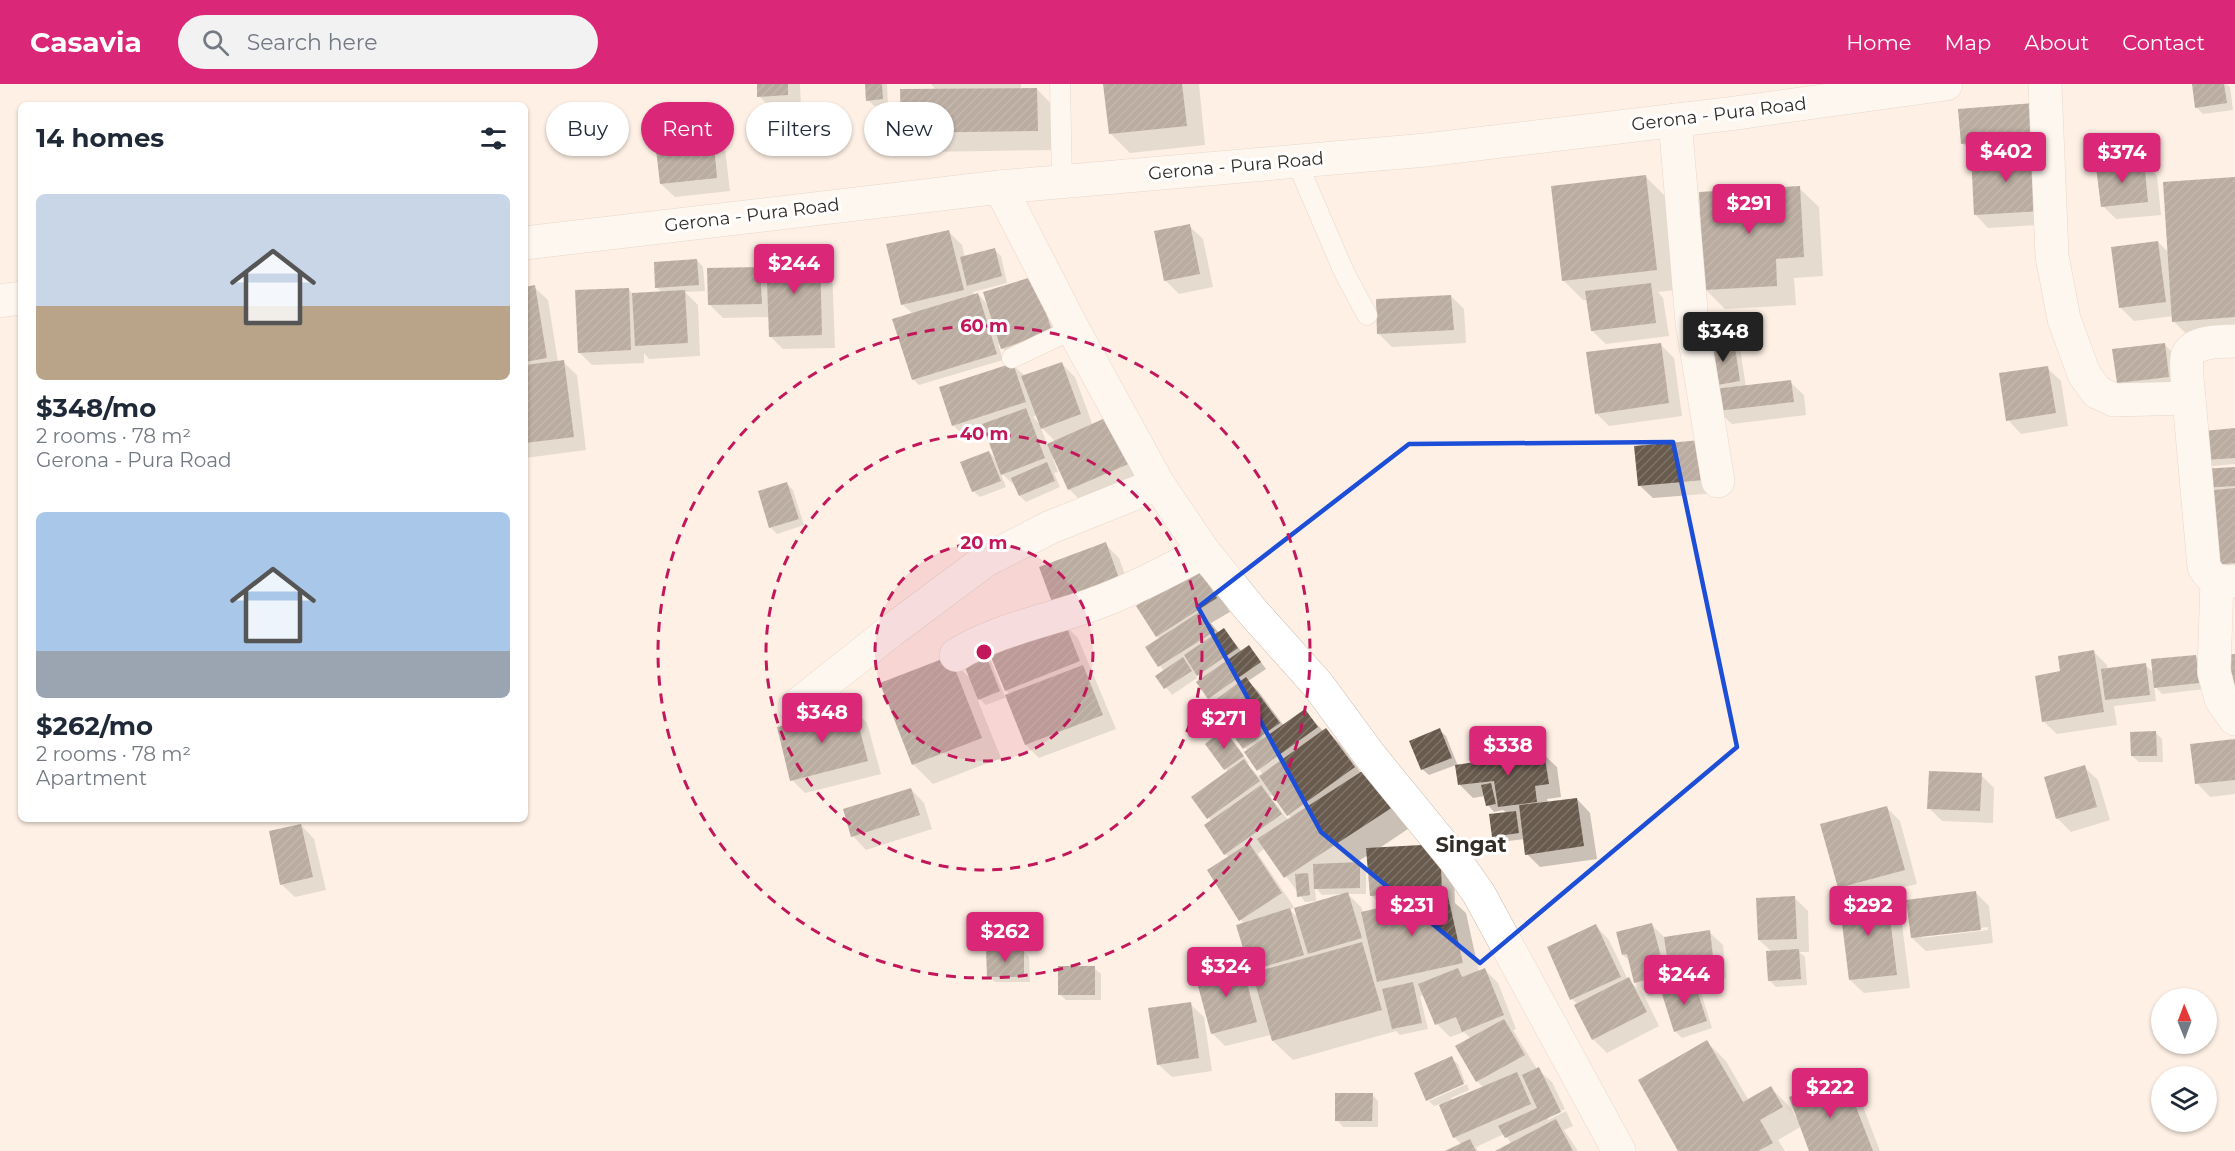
<!DOCTYPE html>
<meta charset="utf-8">
<style>
body{margin:0;font-family:Montserrat,sans-serif;background:#f2f2f3;color:#1f2937;height:100vh;display:flex;flex-direction:column;font-size:22px;white-space:nowrap}
*{box-sizing:border-box;margin:0}
p{font-size:20px;color:#747a83}
.icon{flex:none;width:33px;height:33px;fill:none;stroke:currentColor;stroke-width:2;stroke-linecap:round;stroke-linejoin:round}
.map{position:relative;flex:1;overflow:hidden}
.panel{position:absolute;left:18px;top:18px;width:510px;height:720px;display:flex;flex-direction:column;background:#fff;border-radius:9px;box-shadow:0 2px 4px #0004}
.panel>*{flex:none}
.hud{position:absolute;left:546px;top:18px;width:570px;height:54px;display:flex;gap:12px}
.needle{width:39px;rotate:359deg}
.controls{position:absolute;left:2151px;top:904px;display:grid;gap:12px}
.controls a{display:grid;place-items:center;width:66px;height:66px;border-radius:50%;background:#fff;box-shadow:0 2px 4px #0004;font-size:30px}
.price{position:absolute;translate:-50% -51px;padding:0 14px;border-radius:6px;background:#db2777;color:#fff;font-size:20px;line-height:39px;filter:drop-shadow(0 2px 3px #0008)}
.price::after{content:'';position:absolute;left:50%;top:36px;width:18px;height:14px;margin-left:-9px;background:inherit;clip-path:polygon(0 0,100% 0,50% 100%)}
.price.active{background:#222;color:#fff}
ul{padding:0;list-style:none}
li{display:grid;align-content:center;gap:12px;height:318px;padding:0 18px}
li span{display:grid;place-items:center;height:186px;border-radius:9px;color:#555}
li>.icon{margin-inline-start:auto}
span .icon{width:108px;height:108px;fill:#fffc;stroke-width:1}
li b{font-size:26px}
h2{display:flex;justify-content:space-between;align-items:center;height:72px;padding:0 18px;font-size:26px}
.chip{padding:0 21px;border-radius:27px;background:#fff;box-shadow:0 2px 4px #0004;font-size:21px;line-height:54px}
.chip.active{background:#db2777;color:#fff}
header{display:flex;align-items:center;gap:36px;box-sizing:border-box;height:84px;padding:0 30px;background:#db2777;color:#fff}
header strong{font-size:28px}
nav{display:flex;gap:33px;margin-inline-start:auto;font-size:21px}
.search{width:420px;height:54px;background:#f2f2f3;display:flex;align-items:center;gap:15px;box-sizing:border-box;padding:0 21px;border-radius:33px;color:#747a83;font-size:22px}
.map>svg:first-child{display:block}
</style>
<header>
<strong>Casavia</strong>
<div class="search"><svg class="icon" aria-label="search" viewBox="0 0 24 24"><circle cx="10" cy="10" r="6"/><path d="M15 15l6 6"/></svg>Search here</div>
<nav><a>Home</a><a>Map</a><a>About</a><a>Contact</a></nav>
</header>
<div class="map">
<svg width="2235" height="1067" viewBox="0 0 2235 1067">
<defs>
<pattern id="building-hatch" width="6" height="6" patternUnits="userSpaceOnUse" patternTransform="scale(1.5)"><rect width="6" height="6" fill="#695a4e"/><path d="M-1 1l2-2M0 6l6-6M5 7l2-2" fill="none" stroke="#7f746a"/></pattern>
</defs>
<rect width="100%" height="100%" fill="#fef0e4"/>
<g fill="#0003" fill-rule="evenodd">
<path d="M758,0H800L801,24L772,25L759,12Z"/>
<path d="M867,0H887L888,21L874,22L868,16Z"/>
<path d="M931,0H1021V5H1037L1056,25L1057,66L922,68L902,48L936,6Z"/>
<path d="M1105,0H1199L1205,61L1130,69L1110,49Z"/>
<path d="M2200,0H2226L2230,3L2233,26L2203,30L2197,24Z"/>
<path d="M2035,21L2053,140L1988,144L1975,130L1976,73L1962,59Z"/>
<path d="M712,52L725,65L730,107L675,113L661,100Z"/>
<path d="M2144,79L2157,92L2161,131L2116,135L2103,122Z"/>
<path d="M1646,93L1665,112L1676,206L1658,208L1663,214L1669,252L1606,260L1592,247L1588,216H1583L1563,196Z"/>
<path d="M2235,95V260L2199,262L2173,237V232L2134,237L2120,223L2158,158L2169,169Z"/>
<path d="M1799,104L1819,123L1823,192L1794,194L1796,221L1725,225L1705,205Z"/>
<path d="M1189,142L1203,155L1213,203L1179,210L1166,197L1156,148Z"/>
<path d="M949,148L962,161L965,174L995,166L1001,172L1007,199L973,208L974,211L978,210L988,221L1034,194L1065,261L1016,277L998,260L1003,276L919,301L913,295V230L902,220Z"/>
<path d="M819,170L832,184L835,264L783,265L770,252L769,233L723,234L709,220L760,184L768,193Z"/>
<path d="M697,176L703,183L705,207L685,208L698,221L700,272L649,275L644,269V279L592,281L579,268L628,205L634,211L662,209L657,203Z"/>
<path d="M534,203L548,216L558,278H563L577,291L586,366L525,374V204Z"/>
<path d="M1451,212L1464,225L1466,259L1392,263L1379,250Z"/>
<path d="M1733,257L1740,264L1746,303L1790,298L1804,311L1806,331L1732,340L1718,327L1714,301Z"/>
<path d="M1660,260L1674,274L1682,332L1609,342L1596,329Z"/>
<path d="M2164,260L2178,274L2182,306L2131,312L2118,299Z"/>
<path d="M1061,279L1075,293L1093,342L1145,391L1083,419L1069,405L1055,374L1053,375L1058,388L1054,389L1060,403L1026,418L1020,412L1017,404L1000,388L1006,403L980,413L973,407L989,368L998,377L986,348L967,355L953,341L1013,281L1025,292ZM1037,331L1041,341L1033,333ZM1040,342L1056,358L1048,362Z"/>
<path d="M2047,284L2061,297L2068,342L2021,350L2008,336Z"/>
<path d="M2235,346V380L2212,382L2206,375Z"/>
<path d="M1700,358L1717,409L1653,414L1639,401Z"/>
<path d="M2235,384V493L2213,480L2206,408Z"/>
<path d="M787,400L793,406L804,441L777,450L770,443Z"/>
<path d="M1105,460L1119,474L1132,510L1067,533Z"/>
<path d="M1198,485L1211,499L1230,528L1211,539L1219,549L1224,546L1242,568L1249,563L1255,570L1266,585L1248,597L1259,608L1284,642L1305,627L1323,647L1326,646L1339,659L1361,689L1411,743L1378,765L1453,774L1455,819L1466,829L1479,888L1485,886L1498,899L1516,945L1513,946L1537,985L1552,998L1565,1025L1548,1033V1036L1566,1027L1573,1042L1564,1046L1578,1067H1498L1512,1060L1504,1050L1476,1063L1478,1067H1449L1461,1060L1454,1053L1440,1020L1434,1022L1429,1017L1467,1000L1469,1006L1451,1014L1453,1017L1484,1004L1477,997L1471,955L1464,948L1450,953L1437,940L1425,911L1420,912L1428,945L1400,951L1396,947L1293,976L1273,957L1271,951L1225,962L1212,949L1241,880L1252,891H1256L1252,886L1244,840L1209,787L1229,773L1225,770L1212,737L1209,734L1228,688L1207,660L1224,647L1249,679L1247,680L1259,693L1263,691L1248,667L1212,620L1214,619L1209,614L1203,595L1194,586L1197,594L1172,611L1157,592L1164,587L1147,564L1160,555L1157,552ZM1273,710L1288,731L1292,734L1288,736L1270,712ZM1265,764L1305,818L1316,817L1315,803L1322,811L1342,810L1299,835L1290,826L1294,823L1258,770ZM1368,771L1371,811L1384,824L1363,829L1361,823L1348,810H1366V786L1357,778Z"/>
<path d="M1064,540L1078,554L1116,645L1039,674L1026,661L1007,613L986,621L976,612L1001,674L933,700L913,680L949,574L972,596L963,574L989,572L1005,613L1010,611L1006,606Z"/>
<path d="M2094,568L2107,581L2108,586L2145,581L2154,589L2195,572L2202,579L2204,605L2162,610L2154,601L2156,617L2114,622L2117,641L2057,650L2043,637L2062,588Z"/>
<path d="M853,625L867,639L881,690L805,709L792,696Z"/>
<path d="M1439,646L1446,652L1458,682L1543,670L1557,683L1561,713L1547,715L1548,719L1577,715L1590,729L1597,775L1540,783L1527,770L1525,755L1500,758L1493,752L1507,729L1503,726L1494,728L1488,721L1485,712L1473,714L1460,701L1456,681L1429,691L1422,685Z"/>
<path d="M2156,649L2162,655L2163,678H2139L2132,672Z"/>
<path d="M2235,656V710L2210,713L2197,699Z"/>
<path d="M2084,683L2098,696L2110,736L2071,748L2057,734Z"/>
<path d="M1981,691L1994,704L1993,739L1942,737L1929,724Z"/>
<path d="M911,705L924,719L932,745L866,766L853,752Z"/>
<path d="M1887,724L1900,737L1917,800L1884,808L1900,824L1910,904L1864,909L1850,896L1851,815L1840,803Z"/>
<path d="M301,741L314,755L326,806L295,813L281,800Z"/>
<path d="M1976,809L1989,822L1993,859L1926,867L1912,854ZM1988,843V846L1922,854V851Z"/>
<path d="M1794,813L1808,827L1809,868H1799L1805,873L1807,901L1776,903L1769,896L1772,868L1759,856Z"/>
<path d="M1652,841L1665,854L1709,848L1723,861L1726,894L1694,899L1700,905L1712,944L1682,954L1675,947L1663,908L1649,912L1640,903L1659,942L1607,969L1593,955L1578,921L1572,915L1549,864L1596,842L1609,856L1628,896L1637,904L1630,877L1623,871ZM1675,891L1685,901L1678,903Z"/>
<path d="M1023,866L1029,873L1030,898H995L988,892Z"/>
<path d="M1094,884L1101,890V916H1066L1059,910Z"/>
<path d="M1190,920L1204,933L1212,987L1172,993L1158,980Z"/>
<path d="M1707,958L1726,977L1749,1017L1771,1004L1791,1024L1797,1035L1844,994L1857,1007L1880,1067H1811L1802,1042L1778,1056L1785,1067H1680Z"/>
<path d="M1451,974L1458,980L1465,998L1428,1014V1016L1416,989Z"/>
<path d="M1372,1010L1378,1017V1043H1343L1337,1036Z"/>
</g>
<g fill="url(#building-hatch)">
<path d="M757,0H788V11L757,13Z"/>
<path d="M865,0H882L883,15L866,17Z"/>
<path d="M1103,0H1182L1187,42L1109,50Z"/>
<path d="M2192,0H2224L2227,19L2195,24Z"/>
<path d="M1037,4L1038,47L901,49L900,5Z"/>
<path d="M2035,19L2038,54L1961,60L1958,25Z"/>
<path d="M713,50L717,94L660,100L655,57Z"/>
<path d="M2037,68L2041,127L1974,131L1971,71Z"/>
<path d="M2144,77L2148,118L2101,123L2096,83Z"/>
<path d="M1646,91L1657,186L1562,197L1551,102Z"/>
<path d="M2235,93V233L2172,238L2163,98Z"/>
<path d="M1800,102L1804,173L1776,175L1777,202L1704,206L1699,108Z"/>
<path d="M1190,140L1200,190L1164,197L1154,147Z"/>
<path d="M949,146L964,206L901,221L886,160Z"/>
<path d="M2158,157L2166,218L2119,224L2111,163Z"/>
<path d="M995,164L1002,192L967,202L960,173Z"/>
<path d="M820,169L822,251L769,253L766,170Z"/>
<path d="M697,175L699,201L655,204L654,178Z"/>
<path d="M760,183L762,220L708,221L707,184Z"/>
<path d="M1035,192L1052,248L1001,265L983,208Z"/>
<path d="M1651,199L1656,239L1591,247L1585,207Z"/>
<path d="M535,201L547,274L525,278V203Z"/>
<path d="M629,204L631,266L578,269L575,206Z"/>
<path d="M685,206L688,259L635,262L632,209Z"/>
<path d="M978,209L997,270L912,296L892,235Z"/>
<path d="M1451,211L1454,246L1377,250L1376,215Z"/>
<path d="M1734,256L1740,297L1712,302L1705,260Z"/>
<path d="M1661,259L1669,319L1595,330L1586,268Z"/>
<path d="M2165,259L2169,293L2117,299L2112,265Z"/>
<path d="M564,276L574,353L525,359V281Z"/>
<path d="M1062,278L1081,330L1041,345L1021,292Z"/>
<path d="M1013,279L1026,318L952,342L939,303Z"/>
<path d="M2048,282L2056,329L2006,337L1999,289Z"/>
<path d="M1791,296L1794,318L1717,327L1714,305Z"/>
<path d="M1026,324L1045,374L1001,391L982,340Z"/>
<path d="M1112,331L1133,378L1068,406L1047,360Z"/>
<path d="M2235,344V374L2204,376L2203,347Z"/>
<path d="M1701,356L1704,396L1638,402L1634,362Z"/>
<path d="M989,367L1001,397L972,408L960,378Z"/>
<path d="M1047,378L1055,397L1019,412L1011,394Z"/>
<path d="M2235,383V402L2202,404L2201,385Z"/>
<path d="M787,398L799,435L769,444L758,407Z"/>
<path d="M2235,404V479L2211,481L2204,407Z"/>
<path d="M1106,458L1120,497L1053,521L1039,483Z"/>
<path d="M1198,483L1217,514L1156,553L1136,522Z"/>
<path d="M1201,527L1215,547L1158,583L1145,563Z"/>
<path d="M1065,539L1080,577L1005,607L989,568Z"/>
<path d="M1224,544L1238,564L1197,592L1184,571Z"/>
<path d="M1249,561L1261,578L1208,615L1196,598Z"/>
<path d="M983,564L1000,607L978,616L961,573Z"/>
<path d="M2094,566L2104,628L2042,638L2035,592L2060,587L2058,572Z"/>
<path d="M2235,570V609L2224,571Z"/>
<path d="M2196,571L2199,599L2154,604L2151,575Z"/>
<path d="M950,572L982,654L912,681L880,599Z"/>
<path d="M1183,573L1192,587L1164,605L1155,592Z"/>
<path d="M2146,579L2150,611L2105,616L2101,585Z"/>
<path d="M1083,581L1103,631L1025,661L1005,611Z"/>
<path d="M1246,593L1280,639L1243,665L1210,620Z"/>
<path d="M854,624L868,677L790,697L777,643Z"/>
<path d="M1305,625L1318,643L1257,687L1244,668Z"/>
<path d="M1326,644L1355,683L1287,732L1259,692Z"/>
<path d="M1440,644L1452,674L1421,686L1409,657Z"/>
<path d="M1224,645L1244,672L1224,686L1205,660Z"/>
<path d="M2156,647L2157,672H2131L2130,648Z"/>
<path d="M2235,655V696L2195,700L2190,660Z"/>
<path d="M1544,668L1549,700L1535,702L1537,718L1498,723L1494,697L1458,701L1455,681Z"/>
<path d="M1244,675L1260,697L1207,735L1191,713Z"/>
<path d="M2085,681L2097,723L2056,735L2044,693Z"/>
<path d="M1367,684L1393,723L1284,794L1257,755Z"/>
<path d="M1929,687L1982,689L1980,727L1927,725Z"/>
<path d="M1491,699L1496,720L1486,722L1481,701Z"/>
<path d="M1261,701L1282,730L1224,771L1204,741Z"/>
<path d="M911,704L920,731L851,753L843,725Z"/>
<path d="M1577,714L1584,762L1525,771L1519,721Z"/>
<path d="M1887,722L1905,786L1838,804L1820,740Z"/>
<path d="M1516,727L1519,749L1492,753L1489,730Z"/>
<path d="M301,740L313,793L280,801L269,747Z"/>
<path d="M1249,759L1282,809L1239,837L1207,786Z"/>
<path d="M1440,760L1442,808L1370,812L1366,764Z"/>
<path d="M1360,778V804L1314,805L1313,780Z"/>
<path d="M1308,789L1310,811L1297,813L1295,790Z"/>
<path d="M1976,807L1981,846L1911,854L1906,816Z"/>
<path d="M1348,808L1362,854L1308,870L1294,824Z"/>
<path d="M1447,808L1463,879L1377,898L1361,828Z"/>
<path d="M1887,809L1897,891L1849,896L1839,815Z"/>
<path d="M1795,812L1797,855L1758,856L1756,814Z"/>
<path d="M1290,824L1304,871L1250,887L1236,841Z"/>
<path d="M1652,839L1666,891L1634,899L1627,870L1622,871L1616,848Z"/>
<path d="M1596,840L1621,893L1570,916L1547,863Z"/>
<path d="M1710,846L1714,881L1669,887L1664,853Z"/>
<path d="M1362,858L1382,926L1272,957L1252,889Z"/>
<path d="M986,865H1024V893H987Z"/>
<path d="M1799,865L1801,895L1768,897L1766,867Z"/>
<path d="M1242,879L1257,938L1211,950L1195,891Z"/>
<rect x="1058" y="882" width="37" height="29"/>
<path d="M1458,884L1462,893L1485,884L1504,931L1462,948L1456,933L1435,941L1418,900Z"/>
<path d="M1629,893L1647,928L1592,956L1574,921Z"/>
<path d="M1694,897L1707,937L1674,948L1661,907Z"/>
<path d="M1413,898L1422,939L1392,945L1382,905Z"/>
<path d="M1191,918L1199,974L1157,981L1148,924Z"/>
<path d="M1504,935L1525,971L1476,998L1455,962Z"/>
<path d="M1707,956L1743,1018L1771,1002L1783,1023L1760,1036L1773,1059L1758,1067H1678L1638,996Z"/>
<path d="M1452,972L1464,1000L1426,1017L1414,989Z"/>
<path d="M1539,983L1561,1028L1505,1054L1498,1042L1537,1024L1522,991Z"/>
<path d="M1517,988L1531,1020L1453,1054L1439,1021Z"/>
<path d="M1844,992L1873,1067H1809L1789,1013Z"/>
<path d="M1335,1009H1373L1372,1037H1335Z"/>
<path d="M1556,1035L1573,1067H1495Z"/>
<path d="M1470,1055L1476,1067H1445Z"/>
</g>
<g fill="none" stroke-linecap="round" stroke-linejoin="round">
<defs>
<g id="lane">
<path d="M1060,0L1062,98"/>
<path d="M1296,76L1344,188L1367,231"/>
<path d="M1012,274L1073,245"/>
</g>
<g id="street">
<path d="M2045,0L2052,172L2064,235L2084,290L2097,308L2114,316L2189,314"/>
<path d="M1675,36L1692,238L1718,397"/>
<path d="M2235,257C2221,258 2192,256 2187,273C2186,279 2187,287 2187,293L2204,483C2212,497 2219,499 2235,497"/>
<path d="M2217,497L2214,588L2221,615L2235,635"/>
<path d="M956,571C996,546 1046,537 1091,521C1131,507 1167,487 1204,468"/>
<path d="M795,623L892,546L986,476L1051,443L1158,400"/>
</g>
<g id="secondary">
<path d="M1000,103L1073,245L1158,400L1204,468L1251,526L1318,601L1371,673L1455,776L1479,810L1619,1067"/>
<path d="M525,159L1000,103L1426,66L1736,29L1946,0"/>
<path d="M0,217L21,214"/>
</g>
</defs>
<use href="#lane" stroke="#cbbaac" stroke-width="21"/>
<use href="#street" stroke="#cbbaac" stroke-width="34"/>
<use href="#secondary" stroke="#cbbaac" stroke-width="34"/>
<use href="#lane" stroke="#fff" stroke-width="20"/>
<use href="#street" stroke="#fff" stroke-width="33"/>
<use href="#secondary" stroke="#fff" stroke-width="33"/>
</g>
<path d="M0 0H2235V1067H0ZM1673,358L1737,663L1480,879L1321,748L1198,523L1409,360Z" fill="#fef0e4" fill-opacity=".55" fill-rule="evenodd"/>
<path fill="none" stroke="#1d4ed8" stroke-width="4.5" stroke-linejoin="round" d="M1673,358L1737,663L1480,879L1321,748L1198,523L1409,360Z"/>
<circle cx="984" cy="568" r="109" fill="#c2185b" fill-opacity=".12"/>
<g fill="none" stroke="#c2185b" stroke-width="3" stroke-dasharray="10 8">
<circle cx="984" cy="568" r="109"/>
<circle cx="984" cy="568" r="218"/>
<circle cx="984" cy="568" r="326"/>
</g>
<g text-anchor="middle" stroke-width="6" stroke-linejoin="round" paint-order="stroke">
<g font-size="18" fill="#332d27" stroke="#fff">
<text transform="translate(1719 30) rotate(-7)" y="6">Gerona - Pura Road</text>
<text transform="translate(1236 82) rotate(-5)" y="6">Gerona - Pura Road</text>
<text transform="translate(752 131) rotate(-7)" y="6">Gerona - Pura Road</text>
</g>
<g font-size="21" font-weight="bold" fill="#332d27" stroke="#fff">
<text x="1471" y="768">Singat</text>
</g>
</g>
<circle cx="984" cy="568" r="9" fill="#c2185b" stroke="#fff" stroke-width="3"/>
<g font-size="18" text-anchor="middle" font-weight="bold" fill="#c2185b" stroke="#fff" stroke-width="6" stroke-linejoin="round" paint-order="stroke">
<text x="984" y="248">60 m</text>
<text x="984" y="356">40 m</text>
<text x="984" y="465">20 m</text>
</g>
</svg>
<div class="controls">
<a><svg class="needle" viewBox="-14 -14 28 28"><path d="M0-13l5 13h-10z" fill="#e53935"/><path d="M0 13l5-13h-10z" fill="#747a83"/></svg></a>
<a><svg class="icon" aria-label="layers" viewBox="0 0 24 24"><path d="M12 4l9 5-9 5-9-5zM3 14l9 5 9-5"/></svg></a>
</div>
<b class="price" style="left:2006px;top:99px">$402</b>
<b class="price" style="left:2122px;top:100px">$374</b>
<b class="price" style="left:1749px;top:151px">$291</b>
<b class="price" style="left:794px;top:211px">$244</b>
<b class="price active" style="left:1723px;top:279px">$348</b>
<b class="price" style="left:822px;top:660px">$348</b>
<b class="price" style="left:1224px;top:666px">$271</b>
<b class="price" style="left:1508px;top:693px">$338</b>
<b class="price" style="left:1412px;top:853px">$231</b>
<b class="price" style="left:1868px;top:853px">$292</b>
<b class="price" style="left:1005px;top:879px">$262</b>
<b class="price" style="left:1226px;top:914px">$324</b>
<b class="price" style="left:1684px;top:922px">$244</b>
<b class="price" style="left:1830px;top:1035px">$222</b>
<div class="hud">
<a class="chip">Buy</a>
<a class="chip active">Rent</a>
<a class="chip">Filters</a>
<a class="chip">New</a>
</div>
<section class="panel">
<h2>14 homes<svg class="icon" aria-label="filters" viewBox="0 0 24 24"><path d="M4 7h16M4 17h16"/><circle cx="9" cy="7" r="2"/><circle cx="15" cy="17" r="2"/></svg></h2>
<ul>
<li><span style="background:linear-gradient(#c9d6e8 60%,#b9a48a 0)"><svg class="icon" aria-label="home" viewBox="0 0 24 24"><path d="M3 11l9-7 9 7M6 9v11h12V9"/></svg></span><div><b>$348/mo</b><p>2 rooms · 78 m²</p><p>Gerona - Pura Road</p></div></li>
<li><span style="background:linear-gradient(#a9c7e8 75%,#9aa5b1 0)"><svg class="icon" aria-label="home" viewBox="0 0 24 24"><path d="M3 11l9-7 9 7M6 9v11h12V9"/></svg></span><div><b>$262/mo</b><p>2 rooms · 78 m²</p><p>Apartment</p></div></li>
</ul>
</section>
</div>
